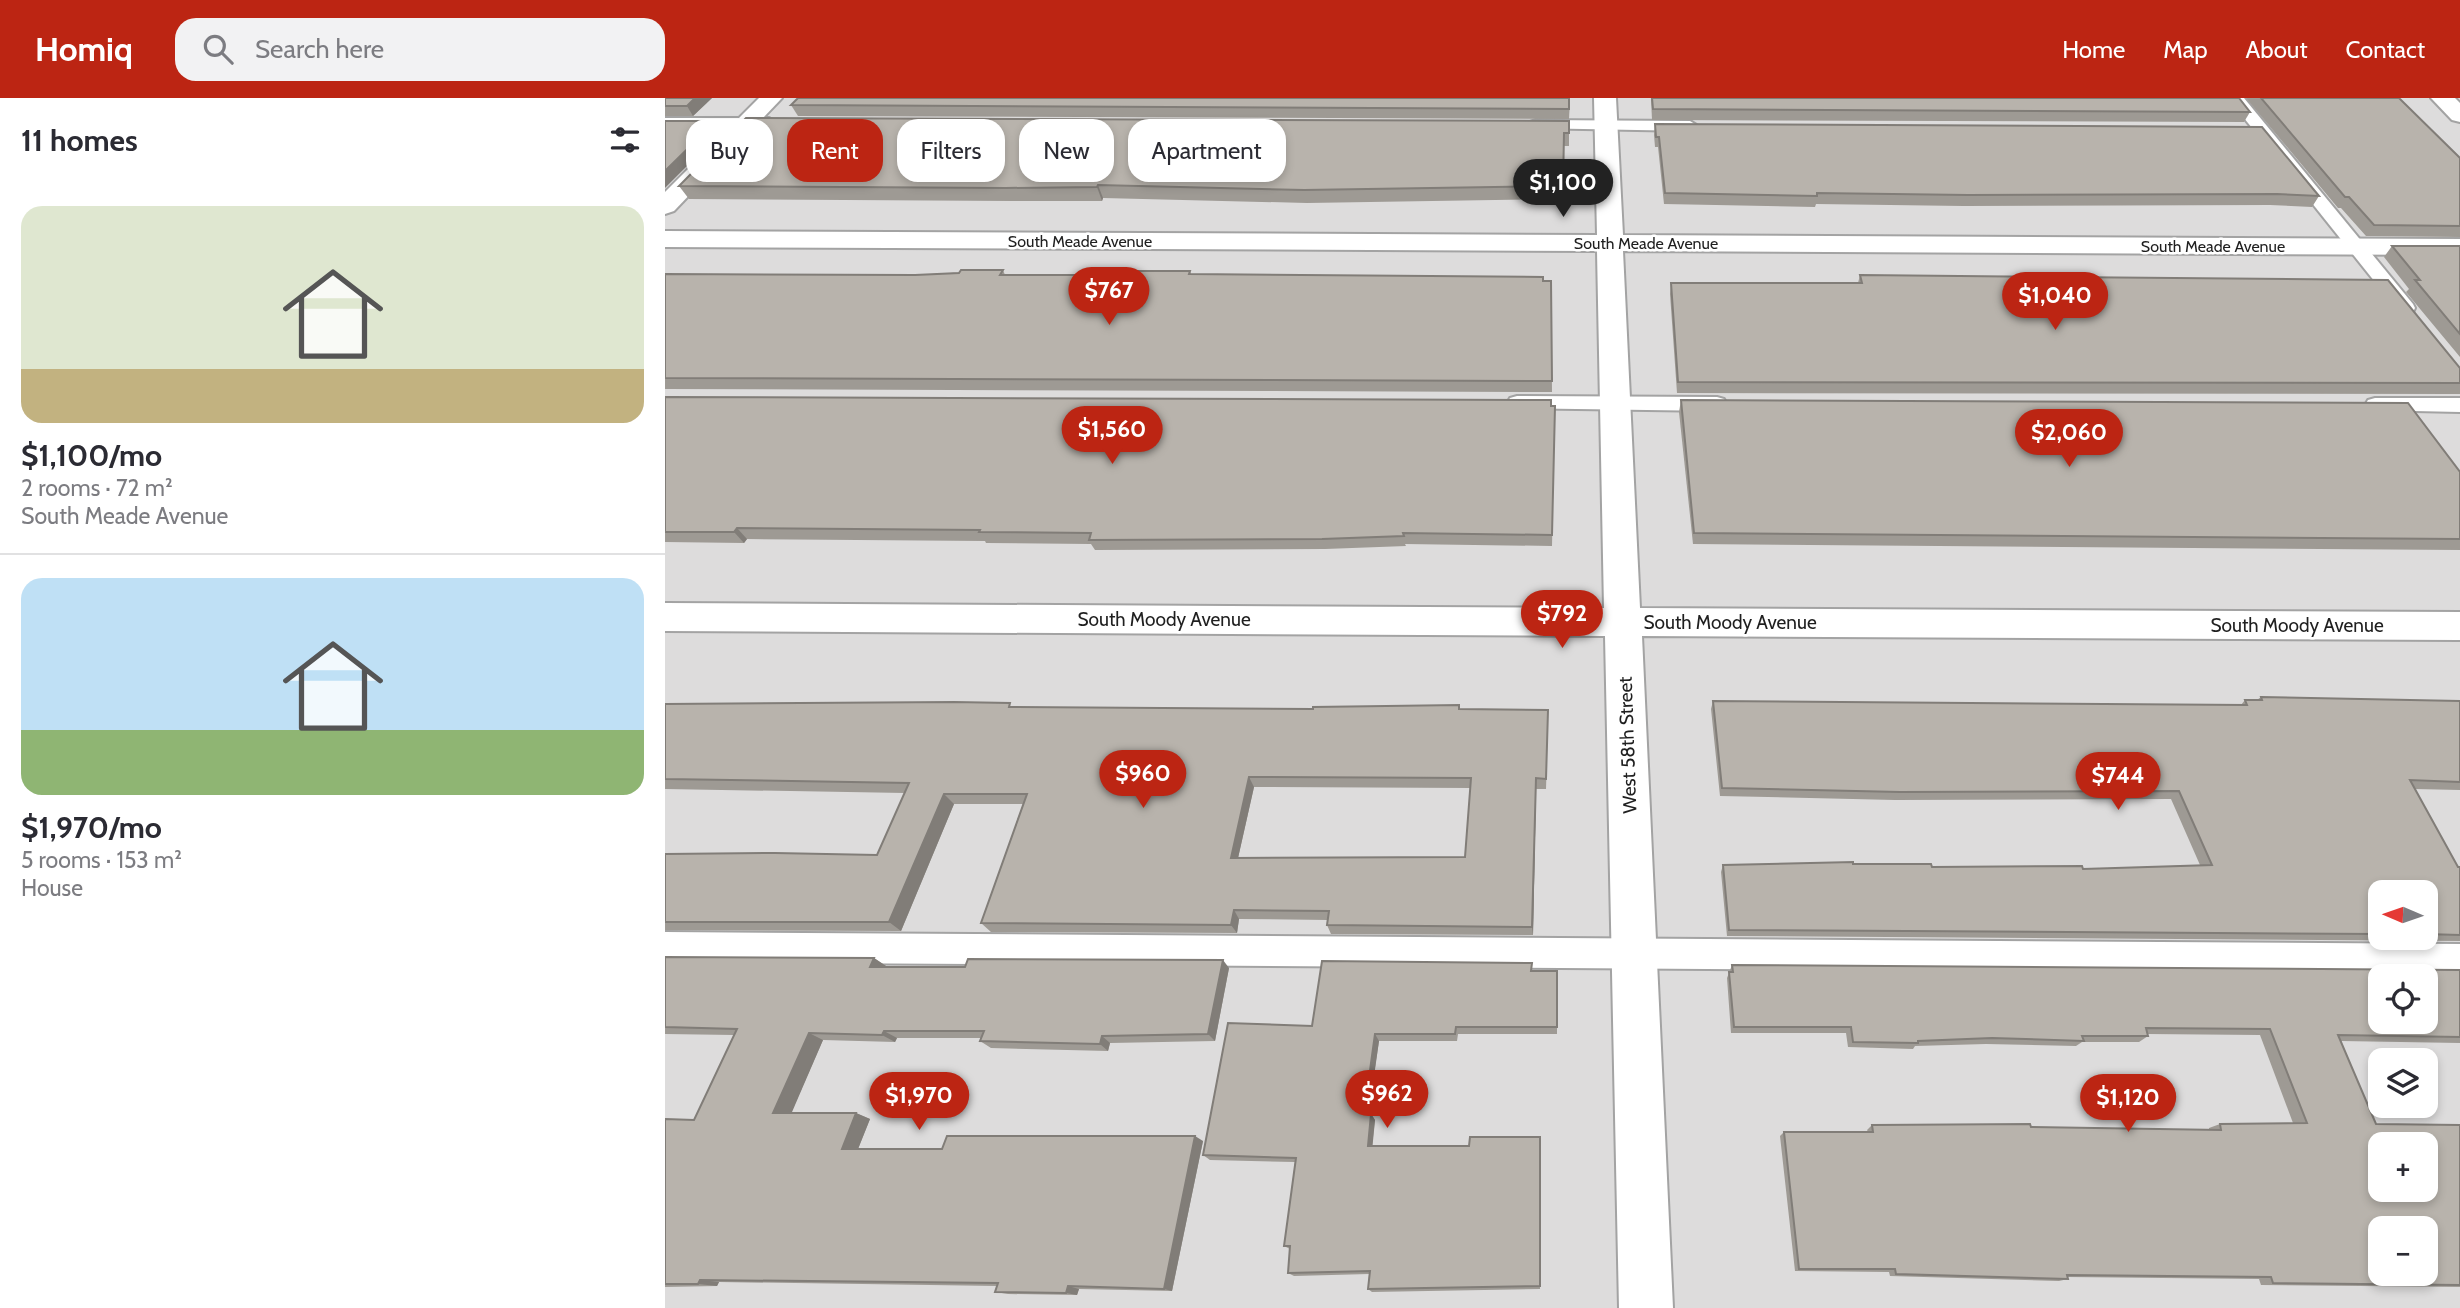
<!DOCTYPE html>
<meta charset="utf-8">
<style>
body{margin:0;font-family:Cabin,sans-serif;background:#f2f2f3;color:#2b2b33;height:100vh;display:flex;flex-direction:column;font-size:26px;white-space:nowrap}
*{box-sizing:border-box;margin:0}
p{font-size:23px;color:#7c7c81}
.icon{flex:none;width:38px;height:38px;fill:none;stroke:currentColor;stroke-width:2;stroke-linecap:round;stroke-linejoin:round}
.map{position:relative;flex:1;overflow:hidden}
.drawer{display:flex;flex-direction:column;background:#fff;width:665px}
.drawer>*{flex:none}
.guide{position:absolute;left:21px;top:21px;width:665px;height:63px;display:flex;gap:14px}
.needle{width:46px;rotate:272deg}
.buttons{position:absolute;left:1703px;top:782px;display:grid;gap:14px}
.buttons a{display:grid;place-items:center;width:70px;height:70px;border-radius:14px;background:#fff;box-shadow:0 4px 10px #0003;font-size:35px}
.price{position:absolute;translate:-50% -60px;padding:0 16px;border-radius:24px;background:#bc2513;color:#fff;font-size:23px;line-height:46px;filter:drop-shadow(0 2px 4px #0008)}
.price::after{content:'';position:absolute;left:50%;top:42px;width:21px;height:16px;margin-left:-10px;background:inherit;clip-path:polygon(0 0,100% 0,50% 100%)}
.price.on{background:#222;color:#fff}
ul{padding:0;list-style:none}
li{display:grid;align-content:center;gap:14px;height:371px;padding:0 21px}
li+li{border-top:2px solid #e1e1e2}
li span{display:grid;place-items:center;height:217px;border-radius:21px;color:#555}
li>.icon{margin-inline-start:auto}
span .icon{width:126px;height:126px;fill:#fffc;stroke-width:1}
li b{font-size:30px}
h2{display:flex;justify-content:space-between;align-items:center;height:84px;padding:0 21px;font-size:30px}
.pill{padding:0 24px;border-radius:21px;background:#fff;box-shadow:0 4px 10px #0003;font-size:24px;line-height:63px}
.pill.on{background:#bc2513;color:#fff}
header{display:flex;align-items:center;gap:42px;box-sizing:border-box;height:98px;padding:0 35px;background:#bc2513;color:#fff}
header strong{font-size:33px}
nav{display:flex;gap:38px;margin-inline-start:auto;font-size:24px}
.search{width:490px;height:63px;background:#f2f2f3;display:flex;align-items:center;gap:18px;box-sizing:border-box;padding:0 24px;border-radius:21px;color:#7c7c81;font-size:26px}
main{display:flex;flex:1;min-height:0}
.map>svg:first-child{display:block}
</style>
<header>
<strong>Homiq</strong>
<div class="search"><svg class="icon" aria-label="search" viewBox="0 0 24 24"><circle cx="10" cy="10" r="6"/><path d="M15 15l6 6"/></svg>Search here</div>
<nav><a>Home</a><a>Map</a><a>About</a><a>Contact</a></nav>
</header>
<main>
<section class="drawer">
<h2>11 homes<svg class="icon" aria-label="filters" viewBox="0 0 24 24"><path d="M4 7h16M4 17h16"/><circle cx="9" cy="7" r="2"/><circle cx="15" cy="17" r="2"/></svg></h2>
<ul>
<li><span style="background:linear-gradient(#dfe7d0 75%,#c2b280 0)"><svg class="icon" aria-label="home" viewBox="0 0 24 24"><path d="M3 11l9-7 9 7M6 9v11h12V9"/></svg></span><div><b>$1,100/mo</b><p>2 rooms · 72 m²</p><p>South Meade Avenue</p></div></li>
<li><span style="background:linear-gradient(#bfe0f5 70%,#8fb573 0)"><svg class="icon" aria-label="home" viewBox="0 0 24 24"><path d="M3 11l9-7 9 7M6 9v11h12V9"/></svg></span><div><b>$1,970/mo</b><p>5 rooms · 153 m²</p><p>House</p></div></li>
</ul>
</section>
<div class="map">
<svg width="1795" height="1210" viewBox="0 0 1795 1210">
<rect width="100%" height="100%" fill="#efede6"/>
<path fill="#dddcdc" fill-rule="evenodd" d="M0,0H1795V1210H0ZM1715,794H1760V840H1715ZM1715,878H1760V924H1715ZM1715,962H1760V1008H1715ZM1715,1046H1760V1092H1715ZM1715,1130H1760V1176H1715Z"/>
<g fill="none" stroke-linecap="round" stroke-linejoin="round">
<defs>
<g id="service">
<path d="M1563,0H1579L1748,206L1750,210L1748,214H1734Z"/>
<path d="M0,20H104L112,25L104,30H0Z"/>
<path d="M871,22L1025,23L1033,28L1025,33L865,30L863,27L865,24Z"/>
<path d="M852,298L1052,299L1059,301L1062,306L1059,311L1052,313L845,310L842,305L845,300Z"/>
<path d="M1710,300H1795V314L1703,312L1700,307L1703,302Z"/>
<path d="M0,834L1795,846V876L0,864Z"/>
</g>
<g id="minor">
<path d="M94,0H117L9,113L0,116V94Z"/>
<path d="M929,0H951L958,137L1795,141V157L958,153L975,510L1795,514V542L977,538L1008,1210H954L940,538L0,533V505L939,510L932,153L0,149V133L932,137Z"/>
<path d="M1766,0H1790L1795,5V24L1787,22Z"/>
</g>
</defs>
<use href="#service" stroke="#a3a3a3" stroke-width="4"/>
<use href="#minor" stroke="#a3a3a3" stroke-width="4"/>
<use href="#service" fill="#fff" fill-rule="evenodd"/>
<use href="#minor" fill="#fff" fill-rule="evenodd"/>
</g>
<g fill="#9e9a94" fill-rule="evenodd">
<path d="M0,0H47L28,18H0Z"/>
<path d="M986,0H1574L1585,14L1579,24L987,22Z"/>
<path d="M1581,0H1734L1795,60V139L1701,138L1676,110H1673Z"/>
<path d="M905,2L904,21L133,18L126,7Z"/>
<path d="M904,23V48H899L898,101L642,105L438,100L437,103H347L24,101L14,88Z"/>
<path d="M990,26L1654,98L1647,109L1605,107L1299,108L1151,106L1150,109L999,106L993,49H990L989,37Z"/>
<path d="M1727,148H1795V259L1741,194L1744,191L1719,159Z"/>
<path d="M338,172L340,177H437L525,173L526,176L886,183L887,294L0,291V176L250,177Z"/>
<path d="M1195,177L1795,270V296L1012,295L1005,196L1006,185H1193Z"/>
<path d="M0,299L890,308L887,448L740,446L741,448L660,451L430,452L426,446L321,445L320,443L82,441L79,445L0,444Z"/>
<path d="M1016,302L1795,374V452L1028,446L1014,314Z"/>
<path d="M1596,599L1795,603V692L1750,691L1793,769H1795V843L1062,838L1056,774L1058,767L1188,766L1267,769L1418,771L1535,767L1506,701L1230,702L1055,698L1046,611L1048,603L1576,607L1580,602H1592ZM1715,794H1760V840H1715Z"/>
<path d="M0,606L349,609L794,611L883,622L881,691H871L868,837L666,836L662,827L663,822L574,821L572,835L326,834L316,825L358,706H289L236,833L0,832V756L212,757L240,695L0,691ZM589,689L806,690L800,759L573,760Z"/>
<path d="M0,859L209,860L221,868V869L564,870L550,943L445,945L443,953L326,950L315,943L316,940H232L230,944L158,942L126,1015H191L205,1021L193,1051H277L538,1043L507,1193L414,1191L412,1197L343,1196L330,1194L332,1188L54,1184L52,1188L0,1189V1021L29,1022L69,937L0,936Z"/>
<path d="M1067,867L1795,872V945L1676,943L1711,1026L1795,1027V1189L1596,1187L1594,1181L1402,1179L1403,1181L1394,1183L1225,1178L1224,1174L1130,1173L1115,1038L1119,1034H1203L1202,1032L1207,1027L1544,1032V1030L1555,1026L1628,1025L1595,937L1482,936L1483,938L1474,944H1417L1411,948L1321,946L1250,948L1248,951L1183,949L1181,935H1066L1062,880Z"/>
<path d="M867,873H892V936H793L792,943H714L703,1016H706L710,1022L707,1048H804L876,1044L875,1191L707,1194L703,1191L704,1176L629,1178L623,1175L625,1151L619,1148L630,1064L545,1062L538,1057L647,928Z"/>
</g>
<g fill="#817d78">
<path d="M30,0H47L28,18L22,8Z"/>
<path d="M51,23L57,33L0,90V73Z"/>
<path d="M433,87L438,100L437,103L432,89Z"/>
<path d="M72,430L82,441L79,445L69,434Z"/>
<path d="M584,679L589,689L571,769L566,760Z"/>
<path d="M871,680V691L868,837L867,829Z"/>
<path d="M279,696L289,706L236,833L224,824Z"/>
<path d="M569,812L574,821L572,835L566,827Z"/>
<path d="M209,860L221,868L217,877L205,869Z"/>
<path d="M558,862L564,870L550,943L543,936Z"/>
<path d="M219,933L232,940L230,944L217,937Z"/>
<path d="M144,935L158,942L124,1021L108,1015Z"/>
<path d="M710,936L714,943L703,1021L699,1016Z"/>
<path d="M437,938L445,945L443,953L435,946Z"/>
<path d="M191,1015L205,1021L191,1056L177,1051Z"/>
<path d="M706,1016L710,1022L707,1053L703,1048Z"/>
<path d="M530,1038L538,1043L507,1193L499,1191Z"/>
<path d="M35,1182L54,1184L52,1188L33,1186Z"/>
<path d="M403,1188L414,1191L412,1197L401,1195Z"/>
</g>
<g fill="#b8b3ac" stroke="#817d78" stroke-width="2" fill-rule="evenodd">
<path d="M0,0H30L22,8H0Z"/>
<path d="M133,0H904V11L126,7Z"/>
<path d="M987,0H1574L1585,14L988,11Z"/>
<path d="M1596,0H1734L1795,60V128L1709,127L1684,99H1680Z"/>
<path d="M81,20L904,23V35H899L898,88L639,92L433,87L432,89L341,90L14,88Z"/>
<path d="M0,23H51L0,73Z"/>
<path d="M990,26L1597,29L1654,98L1612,96L1303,97L1152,95V98L1000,95L994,39H991Z"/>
<path d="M1727,148H1795V236L1750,182H1755Z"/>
<path d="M296,172H338L335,177H437L455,176L456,173H525L524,176L878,179V183H886L887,283L0,280V176L250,177L294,175Z"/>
<path d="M1195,177L1723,182L1795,270V285L1013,284L1006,185H1197Z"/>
<path d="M0,299L886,302V308H890L887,437L738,435L739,438L657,441L424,442L426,435L314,434L315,432L72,430L69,434H0Z"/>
<path d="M1016,302L1743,305L1795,374V441L1029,435Z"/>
<path d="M1596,599L1795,603V684L1745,682L1793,769H1795V837L1760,836V794H1715V836L1064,832L1058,767L1188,764V766H1266L1267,769L1417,768L1418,771L1547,767L1514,693L1235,694L1057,690L1048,603L1582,607L1580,602H1597Z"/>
<path d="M289,604L345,605L344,609L648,611V609L794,607V611L883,612L881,681L871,680L867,829L662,827L664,813L569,812L566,827L316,825L362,696H279L224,824H0V756L110,755L212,757L244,685L0,681V606ZM584,679L806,680L800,759L566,760Z"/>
<path d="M0,859L209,860L205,869H300L303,861L558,862L543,936L437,938L435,946L315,943L319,933H219L217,937L144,935L108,1015H191L177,1051H277L282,1038H530L499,1191L403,1188L401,1195L330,1194L333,1185L35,1182L33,1186H0V1021L29,1022L72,931L0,929Z"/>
<path d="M657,863L867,865L866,873H892V929H791L790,936H710L699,1016H706L703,1048H804L805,1039H875V1188L703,1191L705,1173L623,1175L625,1148H619L631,1060L538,1057L563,925L647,928Z"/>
<path d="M1067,867L1795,872V939L1673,937L1711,1026L1795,1027V1187L1608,1185L1606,1179L1402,1177L1403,1181L1231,1176L1230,1171H1134L1119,1034H1208L1207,1027L1365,1026L1366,1029L1556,1032L1555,1026L1642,1025L1605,931L1481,930L1483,938H1417L1419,943L1327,940L1253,943V945L1188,944L1186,929H1069L1064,874H1068ZM1715,878H1760V924H1715ZM1715,1046H1760V1092H1715ZM1715,1130H1760V1176H1715Z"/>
</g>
<g text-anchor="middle" stroke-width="5" stroke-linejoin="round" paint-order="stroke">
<g font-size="16" fill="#1f1f1f" stroke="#fff">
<text x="415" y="149">South Meade Avenue</text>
<text x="981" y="151">South Meade Avenue</text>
<text x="1548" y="154">South Meade Avenue</text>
</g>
<g font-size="19" fill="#1f1f1f" stroke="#fff">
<text x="499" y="528">South Moody Avenue</text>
<text x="1065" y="531">South Moody Avenue</text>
<text x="1632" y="534">South Moody Avenue</text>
<text transform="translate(962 647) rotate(-92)" y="7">West 58th Street</text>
</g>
</g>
</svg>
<div class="buttons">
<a><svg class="needle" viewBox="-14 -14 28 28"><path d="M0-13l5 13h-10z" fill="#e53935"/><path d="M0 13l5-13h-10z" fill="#7c7c81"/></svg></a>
<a><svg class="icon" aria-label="locate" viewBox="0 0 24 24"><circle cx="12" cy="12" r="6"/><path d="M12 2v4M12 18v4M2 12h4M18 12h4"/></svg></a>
<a><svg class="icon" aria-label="layers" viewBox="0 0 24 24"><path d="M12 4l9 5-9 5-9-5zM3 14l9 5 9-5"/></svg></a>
<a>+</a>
<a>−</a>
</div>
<b class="price on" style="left:898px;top:121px">$1,100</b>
<b class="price" style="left:444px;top:229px">$767</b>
<b class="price" style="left:1390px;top:234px">$1,040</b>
<b class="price" style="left:447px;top:368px">$1,560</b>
<b class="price" style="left:1404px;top:371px">$2,060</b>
<b class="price" style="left:897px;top:552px">$792</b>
<b class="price" style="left:478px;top:712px">$960</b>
<b class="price" style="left:1453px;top:714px">$744</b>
<b class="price" style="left:722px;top:1032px">$962</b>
<b class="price" style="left:254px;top:1034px">$1,970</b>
<b class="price" style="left:1463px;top:1036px">$1,120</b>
<div class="guide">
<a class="pill">Buy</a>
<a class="pill on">Rent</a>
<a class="pill">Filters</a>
<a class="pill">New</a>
<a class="pill">Apartment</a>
</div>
</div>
</main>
